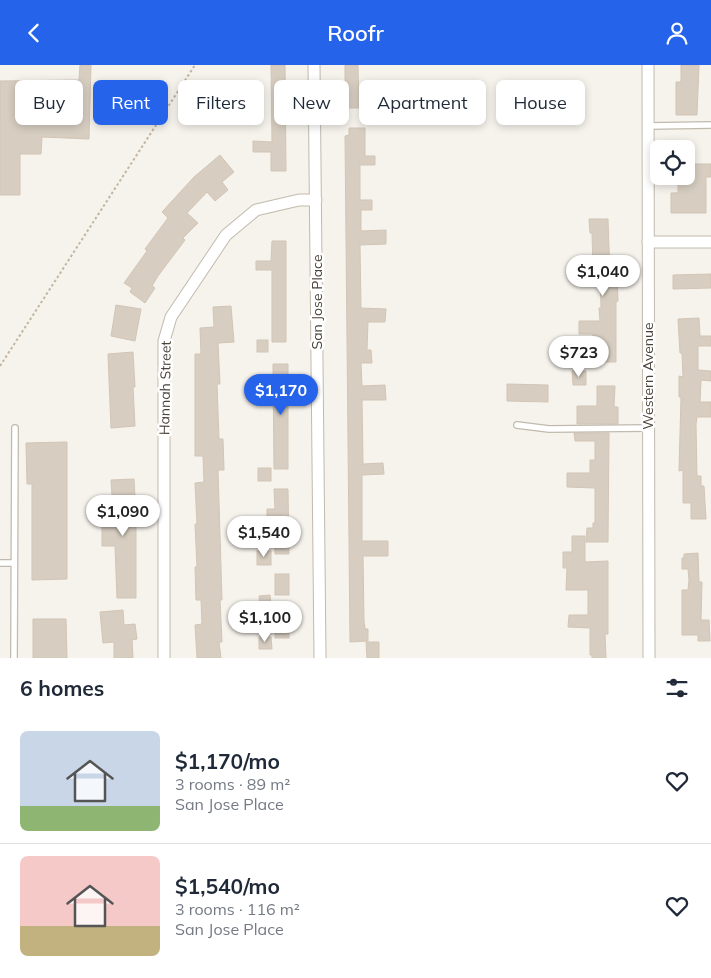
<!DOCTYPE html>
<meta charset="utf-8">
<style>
body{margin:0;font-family:Mulish,sans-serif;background:#f6f6f7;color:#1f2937;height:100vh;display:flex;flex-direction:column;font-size:19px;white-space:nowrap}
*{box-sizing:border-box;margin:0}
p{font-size:16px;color:#747a83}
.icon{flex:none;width:28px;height:28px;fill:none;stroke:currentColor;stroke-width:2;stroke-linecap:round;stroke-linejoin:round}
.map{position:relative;height:593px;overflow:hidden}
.drawer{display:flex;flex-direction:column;background:#fff;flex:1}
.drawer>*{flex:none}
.guide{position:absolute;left:15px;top:15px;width:681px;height:45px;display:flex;gap:10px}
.controls{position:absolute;left:650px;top:75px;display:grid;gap:10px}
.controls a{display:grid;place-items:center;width:45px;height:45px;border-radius:8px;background:#fff;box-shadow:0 2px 8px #0003;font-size:25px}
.price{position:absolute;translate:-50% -42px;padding:0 11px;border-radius:18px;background:#fff;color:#222;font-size:16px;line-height:32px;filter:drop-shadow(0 1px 2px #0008)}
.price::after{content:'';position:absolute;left:50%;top:30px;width:15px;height:11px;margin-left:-8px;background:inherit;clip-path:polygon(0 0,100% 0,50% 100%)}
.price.active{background:#2563eb;color:#fff}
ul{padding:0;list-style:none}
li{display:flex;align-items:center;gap:15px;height:125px;padding:0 20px}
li+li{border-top:1px solid #e0e1e3}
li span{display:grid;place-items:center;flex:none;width:140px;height:100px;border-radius:8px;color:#555}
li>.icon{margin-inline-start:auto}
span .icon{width:60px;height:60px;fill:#fffc;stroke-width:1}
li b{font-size:21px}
h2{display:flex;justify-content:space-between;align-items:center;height:60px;padding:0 20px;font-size:21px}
.chip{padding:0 18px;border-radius:8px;background:#fff;box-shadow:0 2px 8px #0003;font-size:18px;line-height:45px}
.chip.active{background:#2563eb;color:#fff}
header{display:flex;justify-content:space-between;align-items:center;height:65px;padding:0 20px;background:#2563eb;color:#fff;font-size:22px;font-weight:600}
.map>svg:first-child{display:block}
</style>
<header><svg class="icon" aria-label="back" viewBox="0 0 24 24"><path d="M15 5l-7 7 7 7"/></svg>Roofr<svg class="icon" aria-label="person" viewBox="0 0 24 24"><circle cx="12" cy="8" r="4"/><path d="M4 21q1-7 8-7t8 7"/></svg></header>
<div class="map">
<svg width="711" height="593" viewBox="0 0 711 593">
<rect width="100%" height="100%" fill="#f6f2ec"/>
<g fill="#d7cec1" stroke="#d2c5b5">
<path d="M80,0H91L89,74L42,72L41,89H20V130H0V16L79,15Z"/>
<path d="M271,0H285L286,106H271V87H253V76L272,77Z"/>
<path d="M345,0H358L359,43H345Z"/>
<path d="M681,0H699L697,50H676V17H681Z"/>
<path d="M349,63H365V91H375V100H360V135H372V145H361V166L386,165V179L360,180L361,243L386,244L385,257H368L367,285H371L372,298H361L362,321L385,320L386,335H362L363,399L383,398L384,409L362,410V476H388V491H363L364,556L365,564H368V576L350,577L345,71L349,70Z"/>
<path d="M220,90L234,107L222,117L228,125L215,136L207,127L187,148L198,158L183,173L185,175L158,211L152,221L155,223L145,238L130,227L132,223L124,218L147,186L145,184L168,153L162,147L194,112Z"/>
<path d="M686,99H711V112H706V148H671V128H678V111H686Z"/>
<path d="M589,154H608L610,210H617L618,236L616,237V297H593V269H579V256H600L599,243H601L600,203H593L592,168H590Z"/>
<path d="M272,176H286V277H272V205H256V196H271Z"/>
<path d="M711,209V223L673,224V210Z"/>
<path d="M116,240L141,244L135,276L111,271Z"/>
<path d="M231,241L234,277L218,278L220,319H217L219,374H223L224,405H218L222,535H220L222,577H219L221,593H197L195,560L202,559L201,535H196L195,502H197L195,459H197L195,418L204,417L203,391H195V289H201L200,263L214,262L213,242Z"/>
<path d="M699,253L700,271H711V281H698V305L711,306V316L701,315L700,337H711V352H697L696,359L697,411H701V421H704L706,454H691V438H683V405L679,406L681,332H679V311L683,312L682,288H680L678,254Z"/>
<rect x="257" y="275" width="11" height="12"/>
<path d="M133,287L135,322H133L135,361L111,363L108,289Z"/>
<path d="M273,299H288V404H274Z"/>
<path d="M572,306H586V320H573Z"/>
<path d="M507,319L548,320V337L507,336Z"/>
<path d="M597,321H615L614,342H618V359H577V341H597Z"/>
<path d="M574,368H609L608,477H586L587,463H593V458H595V423L567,422V408H590V395H595V376H575Z"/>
<path d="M67,377V514L32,515V419H27L26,378Z"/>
<rect x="258" y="403" width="13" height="13"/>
<path d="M134,414L136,451V533H117L115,481H102V461H114L111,415Z"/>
<path d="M274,424H288L289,489H275L274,456H267V444H275Z"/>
<path d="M572,471H585V497L608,496V569H605L606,593H592V590H590V563L568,562L569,550H588V525H566L567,503H563V487H572Z"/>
<rect x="257" y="486" width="14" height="14"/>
<path d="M698,488L699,517H702L701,555H709L710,576H698V570H682V525H688L689,515L688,504H682V493H684V489Z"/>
<rect x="275" y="509" width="14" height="21"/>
<path d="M270,530L271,540L260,541L259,531Z"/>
<path d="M123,545L124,560L135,559L137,574L132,575L133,593H114V577L103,578L100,547Z"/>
<rect x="275" y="551" width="14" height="22"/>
<path d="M33,554H66L67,593H33Z"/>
<path d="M259,572H271L272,584H259Z"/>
<path d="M366,577H379V593H367Z"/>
</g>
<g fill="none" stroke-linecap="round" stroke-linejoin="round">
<defs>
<g id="lane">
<path d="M648,61L711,60"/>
<path d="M517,360L549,364L648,363"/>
<path d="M0,498H14"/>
<path d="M14,593L15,363"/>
</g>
<g id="street">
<path d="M314,0L320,593"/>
<path d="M648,0L649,593"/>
<path d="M648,177H711"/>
<path d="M164,593V276L171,252L226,170L256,145L299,135H316"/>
</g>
</defs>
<use href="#lane" stroke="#c1baae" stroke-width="8"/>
<use href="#street" stroke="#c1baae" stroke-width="13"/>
<path stroke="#c3b5a0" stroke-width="2" stroke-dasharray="2.5 2.5" stroke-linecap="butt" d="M0,301L195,0"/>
<use href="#lane" stroke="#fff" stroke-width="5.5"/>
<use href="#street" stroke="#fff" stroke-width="11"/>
</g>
<g text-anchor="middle" stroke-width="5" stroke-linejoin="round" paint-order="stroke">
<g font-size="14" fill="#4a4339" stroke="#fff">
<text transform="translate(317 237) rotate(-90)" y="5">San Jose Place</text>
<text transform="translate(648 311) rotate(-90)" y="5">Western Avenue</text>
<text transform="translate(165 323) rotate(-89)" y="5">Hannah Street</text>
</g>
</g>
</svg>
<div class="controls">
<a><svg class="icon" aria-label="locate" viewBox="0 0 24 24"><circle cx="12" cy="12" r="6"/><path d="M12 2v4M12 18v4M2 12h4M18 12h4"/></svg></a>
</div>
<b class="price" style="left:603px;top:232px">$1,040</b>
<b class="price" style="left:579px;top:313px">$723</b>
<b class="price active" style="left:281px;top:351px">$1,170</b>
<b class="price" style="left:123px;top:472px">$1,090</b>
<b class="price" style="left:264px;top:493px">$1,540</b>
<b class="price" style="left:265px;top:578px">$1,100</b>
<div class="guide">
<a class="chip">Buy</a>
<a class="chip active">Rent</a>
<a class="chip">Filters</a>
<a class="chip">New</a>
<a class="chip">Apartment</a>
<a class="chip">House</a>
</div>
</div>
<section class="drawer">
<h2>6 homes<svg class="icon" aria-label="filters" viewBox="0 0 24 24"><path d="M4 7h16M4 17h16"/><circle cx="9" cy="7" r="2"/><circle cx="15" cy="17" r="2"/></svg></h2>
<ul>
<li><span style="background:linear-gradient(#c9d6e8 75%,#8fb573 0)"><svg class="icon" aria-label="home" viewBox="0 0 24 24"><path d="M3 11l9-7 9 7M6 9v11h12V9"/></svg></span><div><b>$1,170/mo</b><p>3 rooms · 89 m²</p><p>San Jose Place</p></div><svg class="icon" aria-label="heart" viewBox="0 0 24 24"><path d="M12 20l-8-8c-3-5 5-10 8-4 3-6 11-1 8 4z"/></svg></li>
<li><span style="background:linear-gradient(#f6c9c9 70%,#c2b280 0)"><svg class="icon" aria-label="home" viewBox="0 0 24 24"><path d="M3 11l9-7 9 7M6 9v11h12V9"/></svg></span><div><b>$1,540/mo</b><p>3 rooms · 116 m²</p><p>San Jose Place</p></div><svg class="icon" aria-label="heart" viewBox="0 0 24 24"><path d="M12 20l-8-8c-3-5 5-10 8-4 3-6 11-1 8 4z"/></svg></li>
</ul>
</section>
